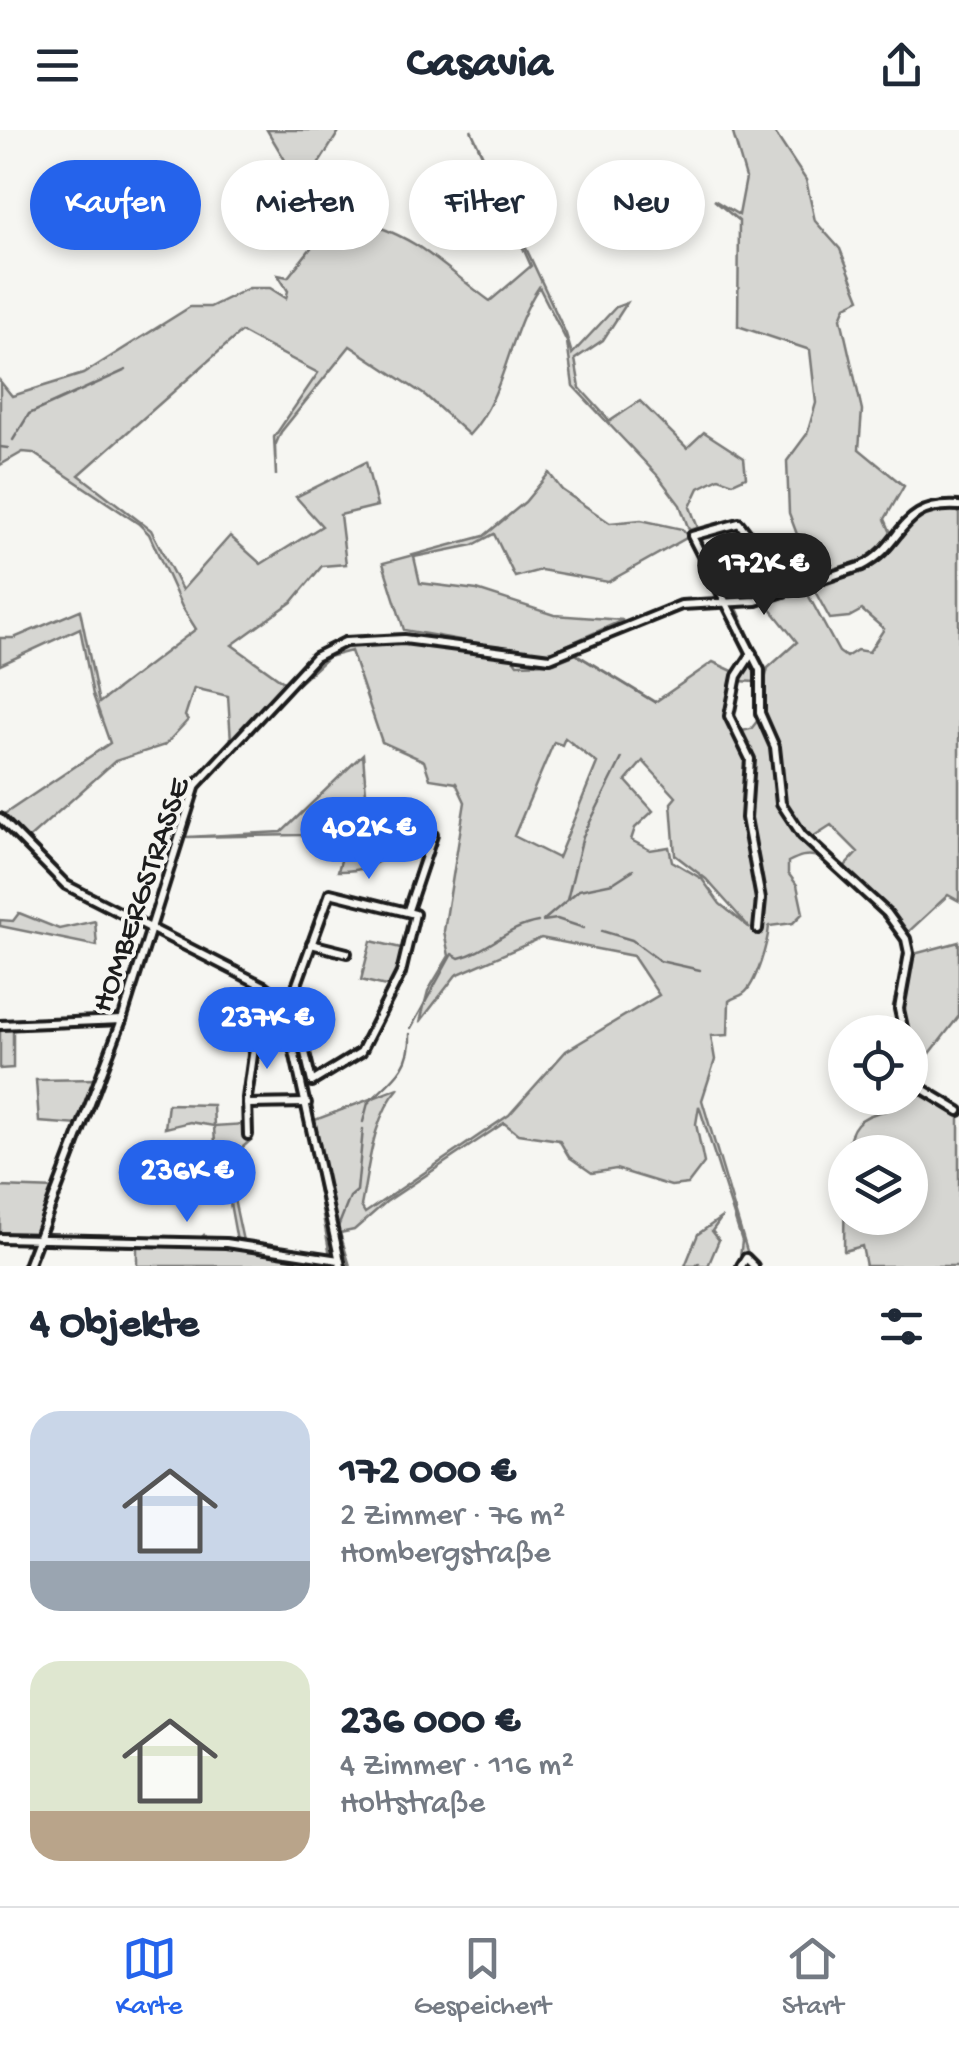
<!DOCTYPE html>
<html lang="de">
<meta charset="utf-8">
<style>
body{margin:0;font-family:"Gochi Hand",sans-serif;background:#f2f2f3;color:#1f2937;height:100vh;display:flex;flex-direction:column;font-size:38px;white-space:nowrap}
*{box-sizing:border-box;margin:0}
p{font-size:32px;color:#747a83}
.icon{flex:none;width:55px;height:55px;fill:none;stroke:currentColor;stroke-width:2;stroke-linecap:round;stroke-linejoin:round}
.map{position:relative;height:1136px;overflow:hidden}
.drawer{display:flex;flex-direction:column;background:#fff;flex:1}
.drawer>*{flex:none}
.top-card{position:absolute;left:30px;top:30px;width:900px;height:90px;display:flex;gap:20px}
.tools{position:absolute;left:828px;top:885px;display:grid;gap:20px}
.tools a{display:grid;place-items:center;width:100px;height:100px;border-radius:50%;background:#fff;box-shadow:0 5px 15px #0003;font-size:50px}
.price{position:absolute;translate:-50% -85px;padding:0 22px;border-radius:35px;background:#2563eb;color:#fff;font-size:32px;line-height:65px;filter:drop-shadow(0 2px 5px #0008)}
.price::after{content:'';position:absolute;left:50%;top:60px;width:30px;height:22px;margin-left:-15px;background:inherit;clip-path:polygon(0 0,100% 0,50% 100%)}
.price.selected{background:#222;color:#fff}
ul{padding:0;list-style:none}
li{display:flex;align-items:center;gap:30px;height:250px;padding:0 30px}
li span{display:grid;place-items:center;flex:none;width:280px;height:200px;border-radius:30px;color:#555}
li>.icon{margin-inline-start:auto}
span .icon{width:120px;height:120px;fill:#fffc;stroke-width:1}
li b{font-size:42px}
h2{display:flex;justify-content:space-between;align-items:center;height:120px;padding:0 30px;font-size:42px}
.chip{padding:0 35px;border-radius:45px;background:#fff;box-shadow:0 5px 15px #0003;font-size:35px;line-height:90px}
.chip.selected{background:#2563eb;color:#fff}
header{display:flex;justify-content:space-between;align-items:center;height:130px;padding:0 30px;background:#fff;font-size:45px;font-weight:700}
.menu{display:flex;justify-content:space-around;align-items:center;height:140px;border-top:2px solid #e0e1e3;background:#fff;font-size:28px;color:#747a83}
.menu a{display:grid;justify-items:center;gap:5px}
.menu .selected{color:#2563eb}
.map>svg:first-child{display:block}
</style>
<header><svg class="icon" aria-label="menu" viewBox="0 0 24 24"><path d="M4 6h16M4 12h16M4 18h16"/></svg>Casavia<svg class="icon" aria-label="share" viewBox="0 0 24 24"><path d="M12 15V3M7 8l5-5 5 5M5 13v7h14v-7"/></svg></header>
<div class="map">
<svg width="959" height="1136" viewBox="0 0 959 1136">
<rect width="100%" height="100%" fill="#f6f6f2"/>
<filter id="ink" filterUnits="userSpaceOnUse"><feTurbulence type="fractalNoise" baseFrequency=".01" numOctaves="2"/><feDisplacementMap in="SourceGraphic" scale="20" xChannelSelector="R" yChannelSelector="G"/><feConvolveMatrix kernelMatrix="1 2 1 2 8 2 1 2 1" color-interpolation-filters="sRGB"/></filter>
<g filter="url(#ink)">
<g fill="#d6d6d2" stroke="#797977" stroke-width="2.5" fill-rule="evenodd">
<path d="M267,0H340L316,38C345,100 366,84 416,115C442,132 465,153 490,171L531,136L471,0L566,204L572,224L616,177L627,173L603,210L575,229L580,258L610,291L640,271L687,318L704,302L744,328L746,347L733,353L719,348L699,358L690,377L698,398L689,400L680,375L658,346L573,256L567,212L539,157C508,202 506,266 469,305L426,266L350,216L281,302L275,316L276,346L274,307L318,243L241,202L79,345L151,400L182,460L230,406L261,434L322,396L296,367L366,332L377,376L340,385L346,434L322,436L293,471L232,515L285,553L231,611L228,566L194,558L185,586L188,590L165,615L115,631L27,710L3,685L110,613L93,565L80,498L0,535V508H14L80,480L99,573L196,499L182,477L149,404L139,394L33,323L23,322L0,335V251L12,266L83,244L190,177H210L249,158H270L286,168L288,161L278,145L288,147L326,99Z"/>
<path d="M732,0H773L806,50L815,91L840,119L860,169L846,176L841,188L862,280L859,319L904,356L885,389L891,403C870,436 846,437 812,446L787,416L798,407L789,383L787,331L807,304L816,273L810,220L738,196L739,91L714,70L739,85L746,48Z"/>
<path d="M549,343L562,360L610,393L641,390L682,399L688,407L608,452L541,440L515,447L494,404L473,415L414,427L420,453L477,460L554,485L623,490L545,525L404,500L383,433L484,406L525,372Z"/>
<path d="M941,377L959,378V771L948,765L907,803L914,824L959,812V886L918,939L927,960L959,978V1136H866L862,1116L844,1121L845,1033V1088H910V1022H847C850,997 858,986 885,981L889,968H910V902H899L893,876L907,819C897,793 844,739 818,727C807,723 798,727 788,732V743L797,755L803,783L793,793L769,796C768,811 756,856 743,864C739,867 733,867 729,871L728,905L711,906L715,930L702,970L747,1121L757,1136H739L742,1111L699,976L696,994L704,1033L688,1054L671,1056L616,1039L592,1043L569,1027L559,1010L518,1004L504,993L386,1072L354,1100L340,1103L350,1136H137V1117L98,1115L100,1107L199,1110L204,1105L208,1111H237L222,1030L216,1034L214,996L190,992L165,998L168,974L213,975L214,996L245,994V1007L252,1009L226,1032L243,1111L330,1126L307,993L399,958C372,988 369,1037 361,1076L365,1083L509,985L566,921L659,865L633,826L541,808L456,845L420,892L428,861L449,826L444,801L465,672L456,653L430,649L424,631L382,612L351,521L328,527L281,569C322,489 439,509 512,527L517,534L554,533L576,524L655,572L713,532L737,543L748,520L725,477L736,476L762,534L764,554L768,538L797,512L766,473L806,461L839,522L846,527L857,520L869,522L884,499L862,480L849,487L830,489L812,456L872,435L918,386ZM739,551L755,552L758,590L751,599L738,602L731,586ZM565,608L597,633L558,728L514,706L554,612L562,615ZM643,631L676,667L671,673L675,725L706,749L750,798L720,774L702,749L672,731L669,717L650,720L631,710L635,698L653,681L626,651ZM831,695L858,722L844,737L811,708Z"/>
<path d="M363,624L366,663L345,698L302,705L187,707L282,702Z"/>
<path d="M405,681C404,720 377,742 338,741L351,696L374,686Z"/>
<path d="M19,783L59,799L95,791L97,816L0,796V790L13,791Z"/>
<path d="M371,811L405,819L390,857L361,850Z"/>
<path d="M250,855L279,873L291,916L247,861Z"/>
<path d="M120,887L116,895L13,896V938L0,939V893Z"/>
<path d="M97,949L79,995L39,992L36,950Z"/>
<path d="M0,1057L57,1059L33,1113L0,1111Z"/>
<path d="M722,1087L712,1101L719,1110L708,1136H685L698,1104Z"/>
</g>
<g fill="none" stroke-linecap="round" stroke-linejoin="round">
<g stroke="#727271" stroke-width="2.5">
<path d="M13,310L29,284L126,240"/>
<path d="M0,317L8,318"/>
<path d="M577,525L654,572"/>
<path d="M567,770L583,706L622,628"/>
<path d="M544,790L579,760L613,753L633,740"/>
<path d="M543,791L557,789L584,798"/>
<path d="M602,801L632,810L660,831L700,840"/>
<path d="M162,809L269,864"/>
<path d="M292,882L307,952"/>
<path d="M411,898L452,824L459,828C488,821 507,797 538,792"/>
<path d="M363,992L368,973C390,951 412,939 410,904"/>
<path d="M338,1097L350,1067L357,1061L363,999"/>
<path d="M0,1104L30,1106"/>
<path d="M49,1113L156,1116"/>
<path d="M179,1116L237,1118"/>
<path d="M290,1126L317,1131"/>
<path d="M321,1132L329,1134"/>
<path d="M696,1136L699,1133"/>
</g>
<defs>
<g id="minor">
<path d="M791,461L739,393L692,406L760,540V583L775,617L781,673L802,705L887,783L906,809L909,823L899,879L904,902"/>
<path d="M752,523L737,546L729,586L750,629L746,688L761,769L758,799"/>
<path d="M0,688L66,755L264,856L283,871L341,1136"/>
<path d="M408,780L433,705"/>
<path d="M311,814L347,823"/>
<path d="M285,875L292,868L312,952L361,922L401,843L415,784L330,763L292,868"/>
<path d="M0,895L122,890"/>
<path d="M910,925L921,958L959,981"/>
<path d="M247,974L307,973"/>
<path d="M248,1005L247,968L255,911"/>
<path d="M0,1108L226,1113L339,1130"/>
<path d="M28,1136L122,890L196,655L315,527L345,512L404,509L550,528L681,475L756,471L862,436C905,415 897,372 959,376"/>
<path d="M741,1136L746,1128L754,1136"/>
</g>
</defs>
<use href="#minor" stroke="#1c1c1c" stroke-width="14"/>
<use href="#minor" stroke="#f6f6f2" stroke-width="6"/>
</g>
</g>
<g text-anchor="middle" stroke-width="8" stroke-linejoin="round" paint-order="stroke">
<g font-size="32" fill="#1c1c1c" stroke="#f6f6f2">
<text transform="translate(138 764) rotate(-71)" y="11">HOMBERGSTRASSE</text>
</g>
</g>
</svg>
<div class="tools">
<a><svg class="icon" aria-label="locate" viewBox="0 0 24 24"><circle cx="12" cy="12" r="6"/><path d="M12 2v4M12 18v4M2 12h4M18 12h4"/></svg></a>
<a><svg class="icon" aria-label="layers" viewBox="0 0 24 24"><path d="M12 4l9 5-9 5-9-5zM3 14l9 5 9-5"/></svg></a>
</div>
<b class="price selected" style="left:764px;top:488px">172K €</b>
<b class="price" style="left:369px;top:752px">402K €</b>
<b class="price" style="left:267px;top:942px">237K €</b>
<b class="price" style="left:187px;top:1095px">236K €</b>
<div class="top-card">
<a class="chip selected">Kaufen</a>
<a class="chip">Mieten</a>
<a class="chip">Filter</a>
<a class="chip">Neu</a>
</div>
</div>
<section class="drawer">
<h2>4 Objekte<svg class="icon" aria-label="filters" viewBox="0 0 24 24"><path d="M4 7h16M4 17h16"/><circle cx="9" cy="7" r="2"/><circle cx="15" cy="17" r="2"/></svg></h2>
<ul>
<li><span style="background:linear-gradient(#c9d6e8 75%,#9aa5b1 0)"><svg class="icon" aria-label="home" viewBox="0 0 24 24"><path d="M3 11l9-7 9 7M6 9v11h12V9"/></svg></span><div><b>172 000 €</b><p>2 Zimmer · 76 m²</p><p>Hombergstraße</p></div></li>
<li><span style="background:linear-gradient(#dfe7d0 75%,#b9a48a 0)"><svg class="icon" aria-label="home" viewBox="0 0 24 24"><path d="M3 11l9-7 9 7M6 9v11h12V9"/></svg></span><div><b>236 000 €</b><p>4 Zimmer · 116 m²</p><p>Holtstraße</p></div></li>
</ul>
</section>
<nav class="menu">
<a class="selected"><svg class="icon" aria-label="map" viewBox="0 0 24 24"><path d="M3 6l6-2 6 2 6-2v14l-6 2-6-2-6 2zM9 4v14M15 6v14"/></svg>Karte</a>
<a><svg class="icon" aria-label="saved" viewBox="0 0 24 24"><path d="M7 4h10v16l-5-4-5 4z"/></svg>Gespeichert</a>
<a><svg class="icon" aria-label="home" viewBox="0 0 24 24"><path d="M3 11l9-7 9 7M6 9v11h12V9"/></svg>Start</a>
</nav>
